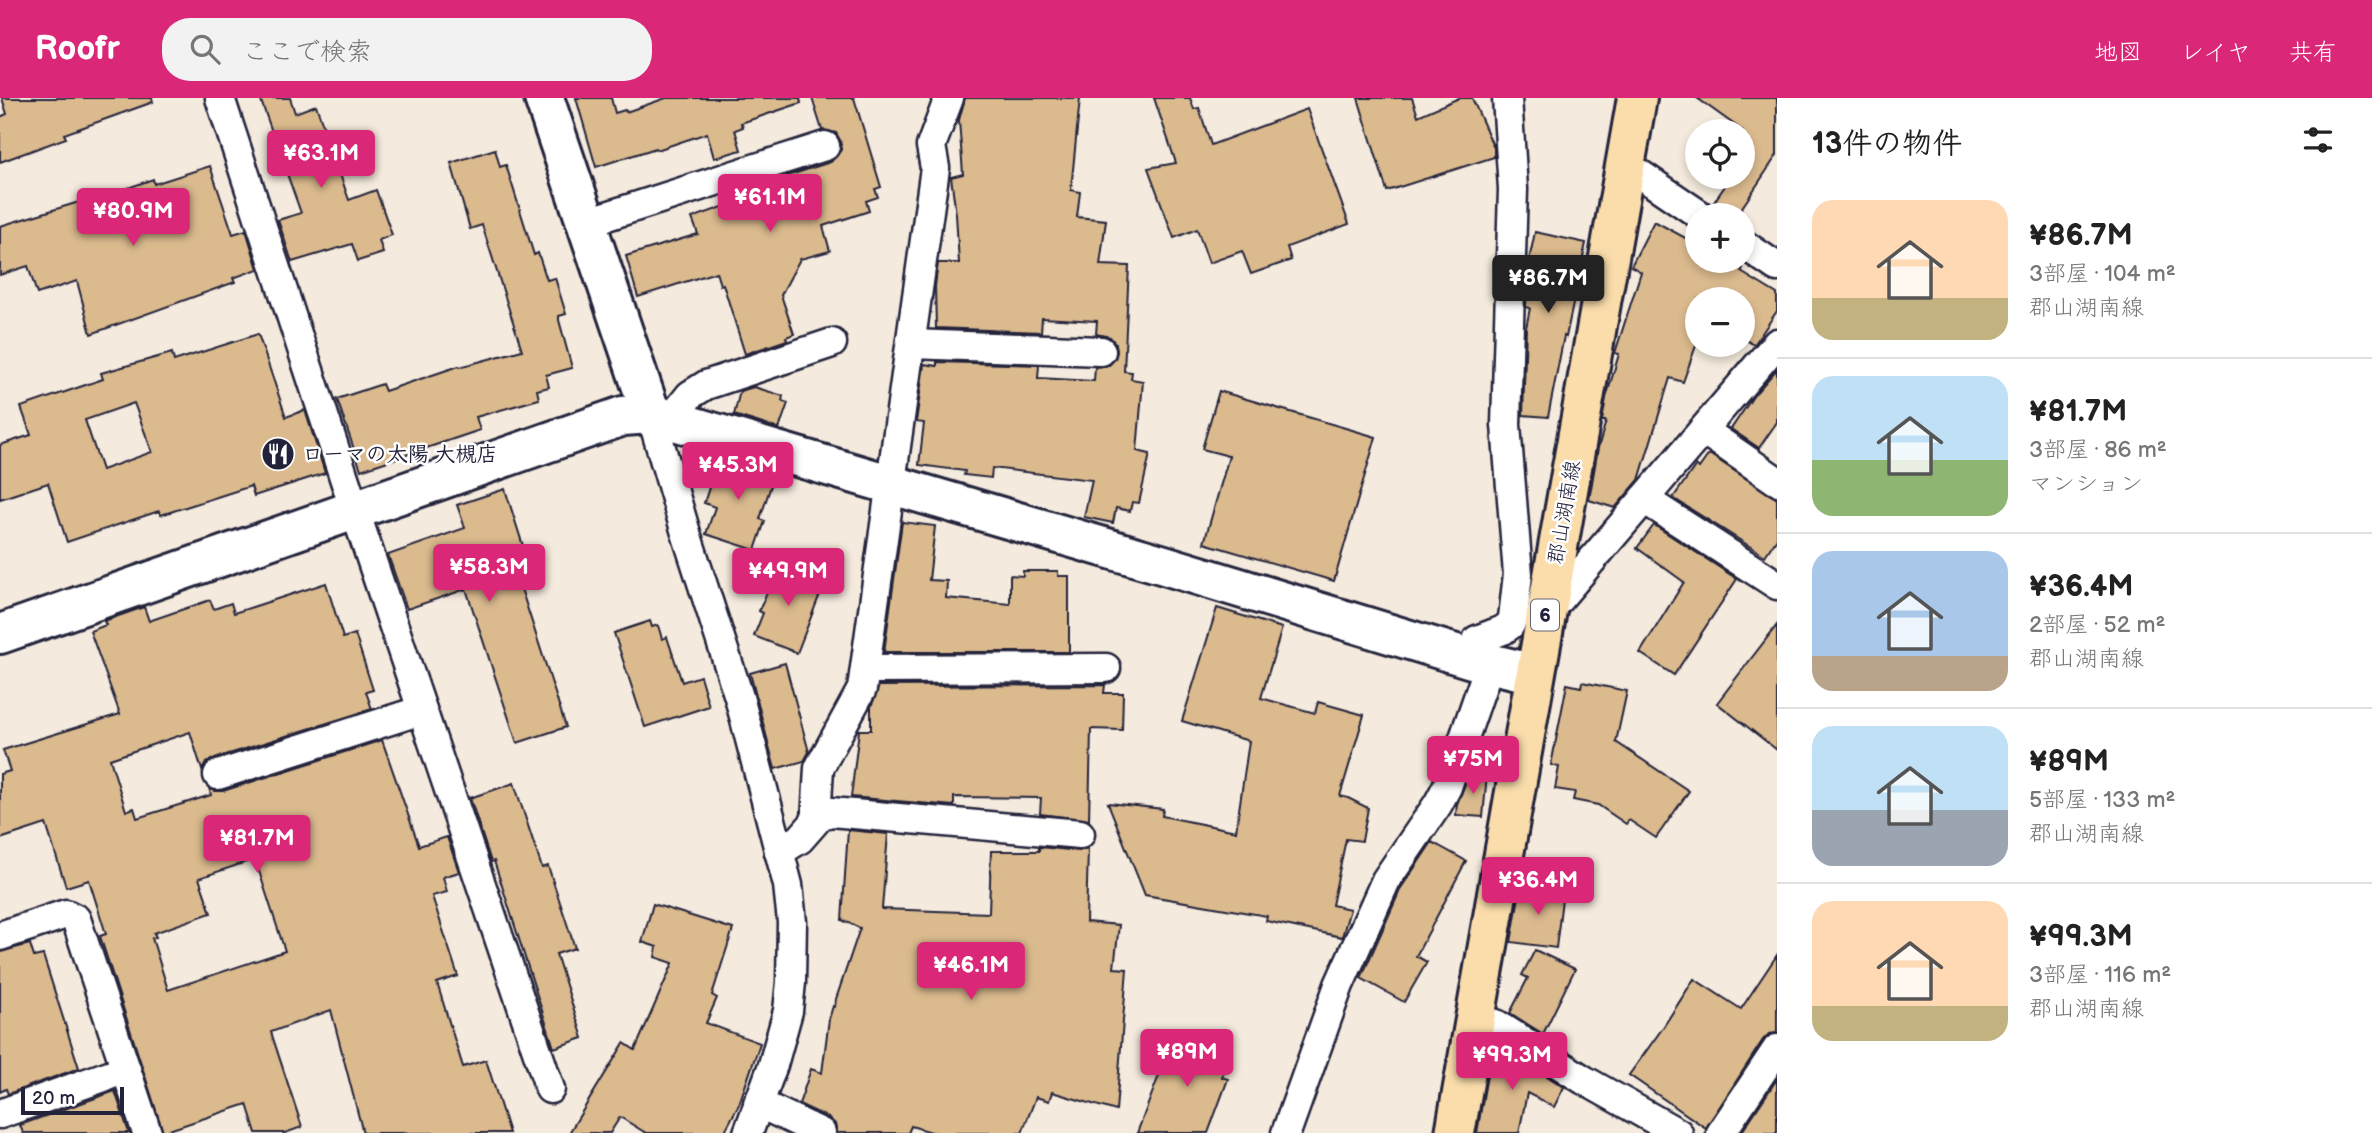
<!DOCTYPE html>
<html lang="ja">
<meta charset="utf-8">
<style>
body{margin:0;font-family:"Balsamiq Sans","Klee One",sans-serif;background:#f2f2f2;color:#222;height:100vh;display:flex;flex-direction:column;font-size:26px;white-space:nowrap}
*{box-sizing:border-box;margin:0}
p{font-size:23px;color:#767676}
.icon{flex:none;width:38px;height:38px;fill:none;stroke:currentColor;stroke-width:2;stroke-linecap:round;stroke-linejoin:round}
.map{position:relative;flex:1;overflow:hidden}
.sheet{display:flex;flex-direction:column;background:#fff;width:595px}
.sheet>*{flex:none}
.tools{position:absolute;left:1685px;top:21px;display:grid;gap:14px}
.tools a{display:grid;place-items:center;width:70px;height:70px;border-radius:50%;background:#fff;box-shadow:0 4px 10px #0003;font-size:35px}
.scale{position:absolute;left:21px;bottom:18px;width:103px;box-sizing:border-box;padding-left:7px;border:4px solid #22223b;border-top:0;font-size:19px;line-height:24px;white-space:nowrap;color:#22223b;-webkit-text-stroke:5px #fff;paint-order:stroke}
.price{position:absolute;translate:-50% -60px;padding:0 16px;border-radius:7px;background:#db2777;color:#fff;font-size:23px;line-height:46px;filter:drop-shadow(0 2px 4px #0008)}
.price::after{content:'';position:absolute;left:50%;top:42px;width:21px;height:16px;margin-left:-10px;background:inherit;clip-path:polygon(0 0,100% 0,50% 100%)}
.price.on{background:#222;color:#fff}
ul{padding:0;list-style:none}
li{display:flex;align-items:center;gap:21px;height:175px;padding:0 35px}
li+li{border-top:2px solid #e0e0e0}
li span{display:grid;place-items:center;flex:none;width:196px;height:140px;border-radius:21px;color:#555}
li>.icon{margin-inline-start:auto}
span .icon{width:84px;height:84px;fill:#fffc;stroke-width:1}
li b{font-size:30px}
h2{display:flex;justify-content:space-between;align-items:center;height:84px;padding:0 35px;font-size:30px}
header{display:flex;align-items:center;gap:42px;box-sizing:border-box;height:98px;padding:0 35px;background:#db2777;color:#fff}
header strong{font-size:33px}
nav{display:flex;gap:38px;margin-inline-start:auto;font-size:24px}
.search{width:490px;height:63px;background:#f2f2f2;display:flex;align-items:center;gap:18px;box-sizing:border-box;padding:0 24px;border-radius:28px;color:#767676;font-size:26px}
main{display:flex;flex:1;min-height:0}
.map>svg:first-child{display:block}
</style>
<header>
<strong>Roofr</strong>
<div class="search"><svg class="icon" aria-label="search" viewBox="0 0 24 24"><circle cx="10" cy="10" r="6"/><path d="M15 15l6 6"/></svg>ここで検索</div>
<nav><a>地図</a><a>レイヤ</a><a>共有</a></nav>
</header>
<main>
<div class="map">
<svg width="1777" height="1035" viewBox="0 0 1777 1035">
<rect width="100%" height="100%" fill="#f4eadd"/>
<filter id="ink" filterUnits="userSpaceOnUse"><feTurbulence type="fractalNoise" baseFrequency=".0143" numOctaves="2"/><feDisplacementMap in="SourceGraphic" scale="14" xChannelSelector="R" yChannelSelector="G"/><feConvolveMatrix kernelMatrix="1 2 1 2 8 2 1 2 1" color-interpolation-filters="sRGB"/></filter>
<g filter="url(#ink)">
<g fill="#dbba8e" stroke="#22223b" stroke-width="2" fill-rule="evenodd">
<path d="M2,0H152L153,4L64,36L66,40L0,64V19L7,16Z"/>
<path d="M260,0H290L295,15L316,7L349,102L376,92L392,137L379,142L383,155L358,163L352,146L292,164L278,122L301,115Z"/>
<path d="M576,0H611L615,15L625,12L626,14L666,0H800L801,5L741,25L743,29L735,32L741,52L714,60L707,35L657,52L656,50L596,69Z"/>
<path d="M812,0H854L881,89L875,91L878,99L866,103L869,113L823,128L830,153L800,161L781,197L794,236L786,239L787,242L745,256L723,186L720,187L716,174L638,199L626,158L698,136L692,120L739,103L741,108L791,90L787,78L831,64L841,52V44L836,35L822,32Z"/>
<path d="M965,0H1080L1071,92L1080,94L1077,119L1106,122L1100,167L1129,168L1124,273L1132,274L1131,281L1143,283L1137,353L1150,356L1139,405L1132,404L1130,413L1116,410L1113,425L1084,419L1092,382L992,370L991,380L964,377L965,373L919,367L924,325L916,324L924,266L937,268V264L1039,267L1038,280L1094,283L1095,269L1109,267L1115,261L1117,254L1116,246L1110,239L1096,236L1097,223L1042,220L1041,234L936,230L935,188L938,165H959L956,116L951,79L963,76L959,22Z"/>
<path d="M1154,0H1190L1194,11L1199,10L1211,47L1307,11L1349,126L1287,149L1291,162L1251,176L1242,153L1209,165L1197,131L1174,140L1148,70L1176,65Z"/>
<path d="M1358,0H1412L1418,18L1459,0H1472L1494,50V59L1387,93Z"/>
<path d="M1697,0H1777V57L1737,117H1716L1712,107L1731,79H1743V33Z"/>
<path d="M495,51L500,69L506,67L534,157L538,155L547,182L555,180L566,216L559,218V222L572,270L546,277L549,289L537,292L539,301L476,319L480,332L361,372L337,301L382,286L385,293L459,268L460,269L522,252L482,127L470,131L451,65Z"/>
<path d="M210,68L233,136L246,132L258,171L233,180L235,184L91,236L77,183L37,196L28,168L0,177V128L99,98L100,100L153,81L154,86Z"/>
<path d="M1654,123L1689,142L1692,138L1698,141V163H1732L1743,170L1741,174L1777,196V213L1754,247L1743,240V201H1698V242L1683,284L1670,280L1639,382L1615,410L1589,402L1598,350L1606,323H1602L1606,300L1619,256L1615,255L1641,174L1631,168Z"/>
<path d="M1535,134L1586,145L1566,239L1564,238L1548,319L1523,317L1526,230L1530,210L1526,209L1527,172Z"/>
<path d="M258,236L286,319L305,312L325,375L254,398L251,388L161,417L159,413L67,444L48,385L0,401V347L31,337L21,309L103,281L101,275L172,255L174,263ZM134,305L152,354L102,372L85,322Z"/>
<path d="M1777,271V324L1759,350L1731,331L1754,297Z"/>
<path d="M754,289L783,298L782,303L788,305L779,331L734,317L740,293Z"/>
<path d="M1219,293L1376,339L1334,483L1204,445L1229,358L1202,351Z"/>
<path d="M1709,356L1777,401V440L1765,458L1673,400L1696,367L1699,370Z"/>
<path d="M719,359L775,375L760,421L765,423L755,452L706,436L715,409L704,405Z"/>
<path d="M505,391L530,470L516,475L566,629L517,645L466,491L407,511L388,457L465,430L457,407Z"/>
<path d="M902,424L935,428L929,482L947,483L946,500L1010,506V477L1023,478V473H1058V478H1069V554H884Z"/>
<path d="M1654,427L1737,481L1674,577L1640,555L1684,484L1637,450Z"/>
<path d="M779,465L825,483L797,555L754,538L763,515L759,513Z"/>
<path d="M326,485L343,540L355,536L373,592L366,594L372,611L213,661L206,665L202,672L190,634L110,661L126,713L134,710L137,720L211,697L209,690L215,693H223L382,642L419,748L447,739L459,774L443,779L447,794L432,798L458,878L437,885L463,969L486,962L509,1035H363L331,912L271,934L302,1029L285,1035H256L247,1006L163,1034L100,838L106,836L89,782L66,789L46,726L0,741V676L10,673L3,652L120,616L90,533L106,527L104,523L144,509L149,523L210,502L214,511L231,505L234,515ZM255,761L285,853L168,892L152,840L156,839L154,835L211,815L199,780Z"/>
<path d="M1217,510L1282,530L1261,600L1315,615L1318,604L1364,617L1340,698L1348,700L1368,710L1362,743L1346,741L1332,807L1350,811L1342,839L1266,823L1267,818L1145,797L1108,705L1163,711L1162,718L1236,733L1249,643L1182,623Z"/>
<path d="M650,523L652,529L658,527L662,541L667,539L682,584L700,578L709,608L645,629L614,535Z"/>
<path d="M1777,527V652L1717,605Z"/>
<path d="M785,565L809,654L804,663L775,671L750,575Z"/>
<path d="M1582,584L1627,593L1616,644L1689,693L1656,740L1629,722L1626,726L1598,707L1573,702L1575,694L1555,691L1559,669L1551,667L1567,586L1581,589Z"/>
<path d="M1105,587L1104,595H1123L1122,632L1091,631L1089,722L1040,716L1041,700L954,699V708L851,699L859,632H871V609L879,588Z"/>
<path d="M1470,674L1487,676L1483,719L1456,717L1457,706Z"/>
<path d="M514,685L542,770L548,768L575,850L556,856L583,940L554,950L494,763L491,764L470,700Z"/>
<path d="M848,732L888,736L882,811L989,815L991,753H1039V749L1079,753L1088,750L1086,824L1119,827L1114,870L1127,871L1116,1013L1052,994L1049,1003L1036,999L1022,1035H935L911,1028L908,1035H837L835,1026L829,1020L799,1006L811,971L822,975L829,921L833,908L835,909L836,901L860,830L842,822Z"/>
<path d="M1432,744L1466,763L1416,858L1427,864L1404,904L1361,880L1401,790Z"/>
<path d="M1521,787L1563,793L1556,850L1511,844Z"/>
<path d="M653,806L733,831L712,897L717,900L706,925L760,945L739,1006L724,1035H646L620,1019L610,1035H569L624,945L635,952L673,865L655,859L657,849L642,844Z"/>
<path d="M30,846L34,859L43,857L79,970L8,996L6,991L0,994V854Z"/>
<path d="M1535,852L1575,871L1543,936L1510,915L1528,880L1522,877Z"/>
<path d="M1777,857V935L1769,936L1763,942L1706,1030L1629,977L1662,931L1694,881L1741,911Z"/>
<path d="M1178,936L1231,955L1222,979L1228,981L1208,1035H1137L1171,946L1174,947Z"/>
<path d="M1497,946L1564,989L1554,1009L1527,995L1519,1035H1477L1488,971Z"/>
<path d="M1777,981V1035H1741Z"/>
<path d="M115,993L129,1035H23L20,1027Z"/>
</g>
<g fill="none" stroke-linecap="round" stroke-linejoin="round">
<defs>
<g id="street">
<path d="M220,0L355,413L550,991"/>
<path d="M1625,66L1700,117"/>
<path d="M585,125L825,48"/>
<path d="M1743,146L1777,169"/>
<path d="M911,246L1101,253"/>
<path d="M651,316L686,435L739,599L788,787L792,824L791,884L788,913L773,967L748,1035"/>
<path d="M671,321L690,297L706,287L832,245"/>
<path d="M1703,332L1777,383"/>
<path d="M1644,401L1777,487"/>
<path d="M1547,515L1777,245"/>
<path d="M1472,561L1477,542L1503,532L1510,527L1513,520L1518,476L1506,327L1513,91L1507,0"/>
<path d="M866,571L1106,570"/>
<path d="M218,677L422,612"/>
<path d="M816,722L819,670L862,591L935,70L931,48L949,0"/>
<path d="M779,754L800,741L821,717L831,714L1080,736"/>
<path d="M0,838L66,816L76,821L147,1035"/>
<path d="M1475,920L1496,926L1584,982L1678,1035"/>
<path d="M758,1005L821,1035"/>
<path d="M0,1016L126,971"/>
<path d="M1286,1035L1339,887L1386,782L1438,706L1447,689L1490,565"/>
<path d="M1721,1035L1777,951"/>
</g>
<g id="secondary">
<path d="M544,0L651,316"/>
<path d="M0,536L623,318L651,316L1161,466L1472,561L1535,576"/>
</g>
<path id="primary" d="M1455,1035L1637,0"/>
</defs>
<use href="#street" stroke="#22223b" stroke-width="33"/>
<use href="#secondary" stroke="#22223b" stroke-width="44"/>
<use href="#primary" stroke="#22223b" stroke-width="44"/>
<use href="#street" stroke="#fff" stroke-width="28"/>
<use href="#secondary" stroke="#fff" stroke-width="38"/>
<use href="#primary" stroke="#faddab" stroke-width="38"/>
</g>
</g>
<defs>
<symbol id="restaurant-disc" viewBox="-11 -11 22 22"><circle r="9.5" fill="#22223b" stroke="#fff"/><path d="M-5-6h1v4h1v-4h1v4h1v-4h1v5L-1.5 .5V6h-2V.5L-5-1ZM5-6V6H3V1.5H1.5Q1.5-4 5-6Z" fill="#fff"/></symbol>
</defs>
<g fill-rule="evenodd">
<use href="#restaurant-disc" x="259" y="337" width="38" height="38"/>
</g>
<g text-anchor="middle" stroke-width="5" stroke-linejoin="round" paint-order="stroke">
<rect fill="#fff" stroke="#646476" stroke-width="2" x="1531" y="501.5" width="28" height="31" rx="5"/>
<g font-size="19" font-weight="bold" fill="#22223b">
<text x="1545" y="524">6</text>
</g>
<g font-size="21" font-weight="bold" fill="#22223b" stroke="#fff" text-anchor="start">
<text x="302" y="363">ローマの太陽 大槻店</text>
</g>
<g font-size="21" fill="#22223b" stroke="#fff">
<text transform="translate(1564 414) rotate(-80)" y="7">郡山湖南線</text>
</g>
</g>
</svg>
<div class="tools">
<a><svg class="icon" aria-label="locate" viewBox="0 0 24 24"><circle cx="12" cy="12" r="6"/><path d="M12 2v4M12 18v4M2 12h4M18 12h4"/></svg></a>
<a>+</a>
<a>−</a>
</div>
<div class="scale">20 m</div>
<b class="price" style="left:321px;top:92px">¥63.1M</b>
<b class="price" style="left:770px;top:136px">¥61.1M</b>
<b class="price" style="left:133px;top:150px">¥80.9M</b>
<b class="price on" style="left:1548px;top:217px">¥86.7M</b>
<b class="price" style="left:738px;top:404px">¥45.3M</b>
<b class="price" style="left:489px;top:506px">¥58.3M</b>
<b class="price" style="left:788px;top:510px">¥49.9M</b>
<b class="price" style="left:1473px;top:698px">¥75M</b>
<b class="price" style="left:257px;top:777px">¥81.7M</b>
<b class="price" style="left:1538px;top:819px">¥36.4M</b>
<b class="price" style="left:971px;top:904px">¥46.1M</b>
<b class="price" style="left:1187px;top:991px">¥89M</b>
<b class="price" style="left:1512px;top:994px">¥99.3M</b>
</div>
<section class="sheet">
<h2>13件の物件<svg class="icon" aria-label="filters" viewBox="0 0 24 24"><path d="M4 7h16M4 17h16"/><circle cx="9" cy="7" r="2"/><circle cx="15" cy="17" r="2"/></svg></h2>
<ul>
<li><span style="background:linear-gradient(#ffd9b3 70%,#c2b280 0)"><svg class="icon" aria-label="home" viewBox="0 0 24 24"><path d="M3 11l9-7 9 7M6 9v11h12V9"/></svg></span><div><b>¥86.7M</b><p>3部屋 · 104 m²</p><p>郡山湖南線</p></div></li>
<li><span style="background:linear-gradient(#bfe0f5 60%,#8fb573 0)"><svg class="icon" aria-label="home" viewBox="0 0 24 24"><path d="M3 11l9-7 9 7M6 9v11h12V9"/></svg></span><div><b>¥81.7M</b><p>3部屋 · 86 m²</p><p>マンション</p></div></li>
<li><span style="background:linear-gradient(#a9c7e8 75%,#b9a48a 0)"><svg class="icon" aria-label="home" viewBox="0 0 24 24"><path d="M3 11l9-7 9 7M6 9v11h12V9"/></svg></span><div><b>¥36.4M</b><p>2部屋 · 52 m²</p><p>郡山湖南線</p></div></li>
<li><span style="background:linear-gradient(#bfe0f5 60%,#9aa5b1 0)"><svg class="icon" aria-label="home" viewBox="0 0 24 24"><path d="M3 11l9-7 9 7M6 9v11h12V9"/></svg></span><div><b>¥89M</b><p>5部屋 · 133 m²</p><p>郡山湖南線</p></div></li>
<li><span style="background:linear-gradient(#ffd9b3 75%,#c2b280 0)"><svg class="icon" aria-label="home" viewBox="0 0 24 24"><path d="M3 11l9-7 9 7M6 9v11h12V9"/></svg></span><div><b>¥99.3M</b><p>3部屋 · 116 m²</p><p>郡山湖南線</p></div></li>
</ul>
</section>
</main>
